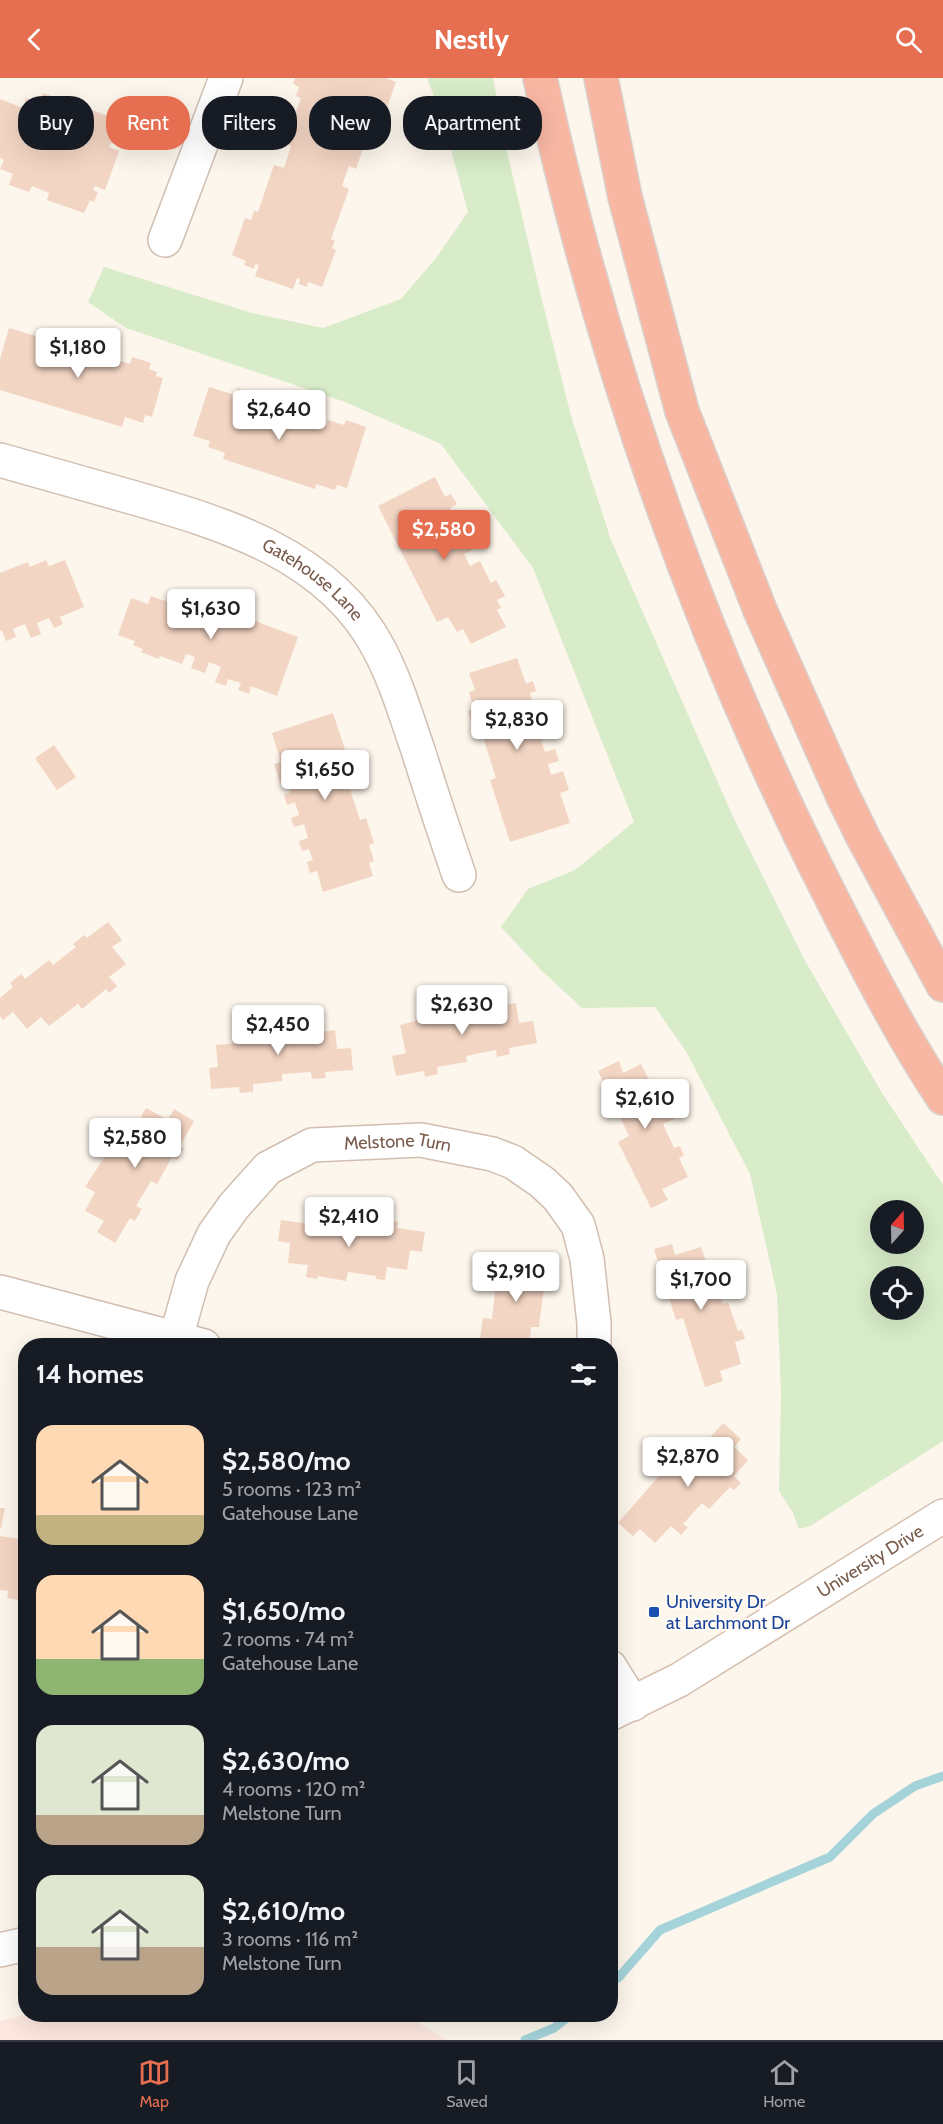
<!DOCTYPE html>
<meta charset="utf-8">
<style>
body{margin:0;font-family:Cabin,sans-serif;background:#242831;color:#f1f3f6;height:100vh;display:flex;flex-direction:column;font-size:22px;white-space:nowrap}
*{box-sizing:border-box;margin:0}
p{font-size:20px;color:#9ea1a6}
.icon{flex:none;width:33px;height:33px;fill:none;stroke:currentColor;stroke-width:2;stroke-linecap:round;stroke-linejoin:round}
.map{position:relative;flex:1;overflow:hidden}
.sheet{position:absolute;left:18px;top:1260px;width:600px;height:684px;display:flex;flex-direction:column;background:#171b24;border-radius:24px;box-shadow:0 6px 24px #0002}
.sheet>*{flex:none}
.guide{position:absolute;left:18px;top:18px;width:600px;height:54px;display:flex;gap:12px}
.needle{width:39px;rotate:20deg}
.tools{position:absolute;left:870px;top:1122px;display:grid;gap:12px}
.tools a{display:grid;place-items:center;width:54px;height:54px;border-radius:50%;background:#171b24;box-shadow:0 6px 24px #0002;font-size:30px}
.price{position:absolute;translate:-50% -51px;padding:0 14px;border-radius:6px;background:#fff;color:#222;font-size:20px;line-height:39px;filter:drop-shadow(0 2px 3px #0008)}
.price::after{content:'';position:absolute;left:50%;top:36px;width:18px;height:14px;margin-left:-9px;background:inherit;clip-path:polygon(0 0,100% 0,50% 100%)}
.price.selected{background:#e76f51;color:#fff}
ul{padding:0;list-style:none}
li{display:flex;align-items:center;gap:18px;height:150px;padding:0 18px}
li span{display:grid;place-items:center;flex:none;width:168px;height:120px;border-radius:18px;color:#555}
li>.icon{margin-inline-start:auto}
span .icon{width:72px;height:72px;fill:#fffc;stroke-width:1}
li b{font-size:26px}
h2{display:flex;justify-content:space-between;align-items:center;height:72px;padding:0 18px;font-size:26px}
.chip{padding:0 21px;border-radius:24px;background:#171b24;box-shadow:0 6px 24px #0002;font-size:21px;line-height:54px}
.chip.selected{background:#e76f51;color:#fff}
header{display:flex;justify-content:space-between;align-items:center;height:78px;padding:0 18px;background:#e76f51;color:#fff;font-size:27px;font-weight:700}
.menu{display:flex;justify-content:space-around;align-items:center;height:84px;border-top:2px solid #363941;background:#171b24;font-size:16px;color:#9ea1a6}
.menu a{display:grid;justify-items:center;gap:3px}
.menu .selected{color:#e76f51}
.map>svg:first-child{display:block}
</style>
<header><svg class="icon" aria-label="back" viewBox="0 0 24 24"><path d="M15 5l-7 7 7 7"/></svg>Nestly<svg class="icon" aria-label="search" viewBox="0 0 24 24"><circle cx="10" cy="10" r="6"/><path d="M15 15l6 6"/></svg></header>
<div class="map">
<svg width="943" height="1962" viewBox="0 0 943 1962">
<rect width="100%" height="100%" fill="#fdf6ec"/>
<path fill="#fde8e0" d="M30,1936L406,1937L446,1962H0V1943Z"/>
<path fill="#d8ecc9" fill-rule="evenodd" d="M427,0H493L508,78L538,206L571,338L611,462L734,741L804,881L882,1015L943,1107V1363L812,1447L799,1451L793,1435L779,1413L781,1314L777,1216L750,1096L687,975L655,929L582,930L542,893L501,849L528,811L575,792L634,744L533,490L441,366L345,324L126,250L88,224L104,189L252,235L323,250L401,221L436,180L468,134L442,39ZM914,1132V1166H880V1132ZM914,1198V1232H880V1198Z"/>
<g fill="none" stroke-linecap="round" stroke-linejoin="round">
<g stroke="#a5d3da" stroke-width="9">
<path d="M610,1906L619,1899L660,1852L830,1779L873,1736L915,1708L943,1698"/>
<path d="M525,1962L554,1950L572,1936"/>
</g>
</g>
<g fill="#f3d5c3">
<path d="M295,0H386L396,4L384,38L379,36L376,45L372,44L356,91L349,88L342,108L349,111L331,161L335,163L332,170L336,172L322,209L308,204L307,209L299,206L300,201L297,200L293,211L255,198L259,187L255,186L254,191L244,187L246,183L232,177L245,140L251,142L254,133L258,134L274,87L284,90L291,68L285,66L301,20L296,18L299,9L293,6Z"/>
<path d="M43,15L63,22L61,29L79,35L81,28L119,42L114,55L118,57L115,66L111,65L109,69L119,73L105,112L95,108L93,112L98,114L94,124L90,122L84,135L47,122L49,115L32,108L29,114L9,107L13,96L0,91L4,82L0,80V21L23,30L26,20L39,25Z"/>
<path d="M9,250L39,259L40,252L51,256L49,262L61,266L63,259L74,262L71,274L93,281L95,275L130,286L132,279L151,285L149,291L157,294L156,298L163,300L152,339L145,337L143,345L125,339L122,349L0,312V281Z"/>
<path d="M209,309L235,317L237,310L248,314L245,322L257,327L259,318L269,321L265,334L308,349L310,343L326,348L328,342L344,347L346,342L366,349L347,410L337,407L335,412L316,406L315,411L223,381L225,375L208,369L210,363L193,358Z"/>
<path d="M435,399L445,419L451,416L457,426L450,430L455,441L463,437L467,446L455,452L462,466L469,462L474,471L464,476L470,488L480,483L491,505L496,502L505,518L497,522L501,530L497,532L506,549L471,566L463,551L457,554L448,539L437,544L378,428Z"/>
<path d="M46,482L49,488L65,482L84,529L60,539L63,546L54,550L49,540L37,545L41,556L31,560L25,546L13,551L16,559L6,563L2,552L0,553V495L28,484L30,489Z"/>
<path d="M172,512L298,559L277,618L251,608L249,616L238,612L241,605L228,601L226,608L215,604L221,589L209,584L205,595L191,590L195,579L186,576L182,586L160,578L159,581L141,574L143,571L133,567L135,563L118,557L131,520L148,526L151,518L168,524Z"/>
<path d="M517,580L526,606L533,603L536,613L530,615L533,627L541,625L544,635L535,638L539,651L548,648L551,659L541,662L545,674L555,671L559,683L548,686L551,697L563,693L569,712L560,715L570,745L510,764L490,702L496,700L482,656L476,658L468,633L474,632L469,614L475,612L469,595Z"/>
<path d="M333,635L353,696L346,699L360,742L366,740L374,765L369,767L374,783L369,785L373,798L323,814L317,793L310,795L307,784L313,782L309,771L302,773L299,763L308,760L304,746L294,749L291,740L299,737L295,724L287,727L284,717L291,714L288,702L280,705L274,686L281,684L272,655Z"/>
<path d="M54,667L76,699L57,712L35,680Z"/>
<path d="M108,844L122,862L112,869L126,886L109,899L117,908L109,915L106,911L82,931L78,926L49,948L41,939L27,951L13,934L3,942L0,938V920L13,909L10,905L21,896L25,901L49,882L53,887L76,869L73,866L84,857L87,860Z"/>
<path d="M495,917L498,928L516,925L519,945L533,943L537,965L509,970L510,976L497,979L496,972L466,978L467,984L437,989L438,996L425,999L424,993L396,998L392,978L406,975L400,947L416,943L415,939L425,937L426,940L456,935L454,928L486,922L485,919Z"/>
<path d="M315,940L316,954L335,952L337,971L351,970L353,992L325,994L326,1000L312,1001L311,994L282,996V1003L253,1006V1014L240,1015L239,1009L211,1011L209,990L218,989L216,967L237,965L236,953L247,952V955L276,953L275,947L306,944L305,941Z"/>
<path d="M619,983L623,995L641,986L651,1006L662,1002L666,1011L661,1014L674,1041L663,1046L674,1070L680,1068L684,1078L679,1080L688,1099L662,1111L668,1122L651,1130L618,1064L629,1058L598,993Z"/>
<path d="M146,1030L168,1042L174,1031L194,1043L180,1068L184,1071L177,1082L172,1079L157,1106L151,1103L136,1128L142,1131L135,1143L130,1140L115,1165L97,1154L104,1143L85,1133L95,1114L85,1109L107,1075L113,1078L128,1052L126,1050L131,1042L137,1046Z"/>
<path d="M310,1139L324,1141L323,1147L352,1151L353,1143L383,1148L384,1142L398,1144L397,1150L425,1154L422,1174L410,1172L407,1192L387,1189L385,1202L376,1201V1198L348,1194L346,1203L318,1198L317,1201L306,1199L308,1187L288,1185L290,1165L278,1163L281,1142L309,1146Z"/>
<path d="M672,1166L675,1177L701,1169L708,1189L715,1187L718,1198L715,1199L723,1226L728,1224L738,1253L742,1252L745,1261L735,1264L741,1286L720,1293L723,1303L705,1309L683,1240L676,1242L654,1171Z"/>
<path d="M525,1175L548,1177L539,1249H531L529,1268H479L483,1240L492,1241L495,1214L490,1213L491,1202L501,1203L503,1182L524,1184Z"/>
<path d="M723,1345L741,1361L734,1369L748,1382L734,1398L741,1405L734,1412L730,1409L709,1431L702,1425L683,1446L688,1449L681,1457L671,1448L655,1465L640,1451L633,1458L618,1445L667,1389L676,1398Z"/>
<path d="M0,1430H5L1,1450H0Z"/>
<path d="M0,1458L26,1462V1523L7,1520L9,1513L0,1512Z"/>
</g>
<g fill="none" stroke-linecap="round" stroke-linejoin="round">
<defs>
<g id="street">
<path d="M165,162L226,0"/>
<path id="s1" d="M0,382C44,394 87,407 131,419C225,446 330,477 379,571C396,603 406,638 418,672C431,714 445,756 459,797"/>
<path d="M0,1214L204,1268"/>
<path id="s2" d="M176,1260L192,1203L214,1156L234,1128L268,1090L312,1067L421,1062L492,1076L513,1084L542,1104L558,1119L578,1147L587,1181L594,1245V1268"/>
<path d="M610,1589L633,1626"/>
</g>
<g id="secondary">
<path id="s3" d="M610,1636L679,1602L943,1438"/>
<path d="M0,1872L26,1866"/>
</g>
<g id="highway">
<path d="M540,0C600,272 691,537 815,787C855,866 894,946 943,1020"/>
<path d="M601,0L625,119L682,333L760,532L842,716L863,759L943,907"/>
</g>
</defs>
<use href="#street" stroke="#d1beb0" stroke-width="36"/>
<use href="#secondary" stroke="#d6c0b0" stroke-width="36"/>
<use href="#highway" stroke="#dad1cd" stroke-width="36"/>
<use href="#street" stroke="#fff" stroke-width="33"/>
<use href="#secondary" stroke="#fff" stroke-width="33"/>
<use href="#highway" stroke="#f7b7a3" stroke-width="33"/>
</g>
<rect fill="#1a4fb4" stroke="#fffaf3" stroke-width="2" x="648" y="1528" width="12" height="12" rx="3"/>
<g text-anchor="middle" stroke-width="4.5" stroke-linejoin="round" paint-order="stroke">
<g font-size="18" fill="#7a5c4d" stroke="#fffaf3">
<text dy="6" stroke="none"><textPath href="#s1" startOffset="338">Gatehouse Lane</textPath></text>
<text dy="6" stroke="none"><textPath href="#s2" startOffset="332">Melstone Turn</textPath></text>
<text dy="6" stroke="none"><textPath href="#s3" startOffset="302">University Drive</textPath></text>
</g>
<g font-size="18" fill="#164399" stroke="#fffaf3" text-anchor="start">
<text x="666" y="1530">University Dr<tspan x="666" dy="21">at Larchmont Dr</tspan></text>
</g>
</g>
</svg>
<div class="tools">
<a><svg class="needle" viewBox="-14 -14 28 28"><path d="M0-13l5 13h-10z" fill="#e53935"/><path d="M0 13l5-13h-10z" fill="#9ea1a6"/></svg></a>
<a><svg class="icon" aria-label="locate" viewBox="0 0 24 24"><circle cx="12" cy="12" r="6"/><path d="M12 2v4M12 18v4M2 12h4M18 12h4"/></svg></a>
</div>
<b class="price" style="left:78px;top:301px">$1,180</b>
<b class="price" style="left:279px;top:363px">$2,640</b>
<b class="price selected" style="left:444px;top:483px">$2,580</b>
<b class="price" style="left:211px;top:562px">$1,630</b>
<b class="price" style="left:517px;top:673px">$2,830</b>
<b class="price" style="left:325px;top:723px">$1,650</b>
<b class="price" style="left:462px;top:958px">$2,630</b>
<b class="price" style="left:278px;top:978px">$2,450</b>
<b class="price" style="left:645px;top:1052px">$2,610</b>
<b class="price" style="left:135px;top:1091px">$2,580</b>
<b class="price" style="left:349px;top:1170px">$2,410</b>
<b class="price" style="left:516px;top:1225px">$2,910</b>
<b class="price" style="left:701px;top:1233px">$1,700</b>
<b class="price" style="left:688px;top:1410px">$2,870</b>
<div class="guide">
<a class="chip">Buy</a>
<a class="chip selected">Rent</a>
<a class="chip">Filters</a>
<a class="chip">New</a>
<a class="chip">Apartment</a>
</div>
<section class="sheet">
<h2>14 homes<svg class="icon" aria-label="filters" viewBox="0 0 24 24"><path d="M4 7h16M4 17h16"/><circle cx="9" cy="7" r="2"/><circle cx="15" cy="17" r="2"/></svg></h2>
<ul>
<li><span style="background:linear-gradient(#ffd9b3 75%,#c2b280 0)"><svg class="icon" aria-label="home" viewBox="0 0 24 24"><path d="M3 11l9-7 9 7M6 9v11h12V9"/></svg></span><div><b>$2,580/mo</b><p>5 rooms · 123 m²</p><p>Gatehouse Lane</p></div></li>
<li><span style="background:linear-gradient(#ffd9b3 70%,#8fb573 0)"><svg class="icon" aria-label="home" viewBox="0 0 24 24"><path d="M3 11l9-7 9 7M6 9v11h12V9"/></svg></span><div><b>$1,650/mo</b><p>2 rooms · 74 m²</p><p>Gatehouse Lane</p></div></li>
<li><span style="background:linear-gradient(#dfe7d0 75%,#b9a48a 0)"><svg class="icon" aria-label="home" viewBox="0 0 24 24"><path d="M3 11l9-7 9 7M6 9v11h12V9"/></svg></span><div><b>$2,630/mo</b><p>4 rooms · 120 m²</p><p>Melstone Turn</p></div></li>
<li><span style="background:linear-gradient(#dfe7d0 60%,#b9a48a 0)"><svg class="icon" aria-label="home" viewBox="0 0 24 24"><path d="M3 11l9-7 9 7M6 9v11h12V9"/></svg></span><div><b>$2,610/mo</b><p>3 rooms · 116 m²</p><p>Melstone Turn</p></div></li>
</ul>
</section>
</div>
<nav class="menu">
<a class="selected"><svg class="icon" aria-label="map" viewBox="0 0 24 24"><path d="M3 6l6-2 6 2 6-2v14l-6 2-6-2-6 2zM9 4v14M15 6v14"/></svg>Map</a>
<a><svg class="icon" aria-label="saved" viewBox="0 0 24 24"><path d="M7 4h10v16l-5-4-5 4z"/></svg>Saved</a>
<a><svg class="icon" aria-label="home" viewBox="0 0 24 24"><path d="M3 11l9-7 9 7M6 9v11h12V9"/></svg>Home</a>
</nav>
